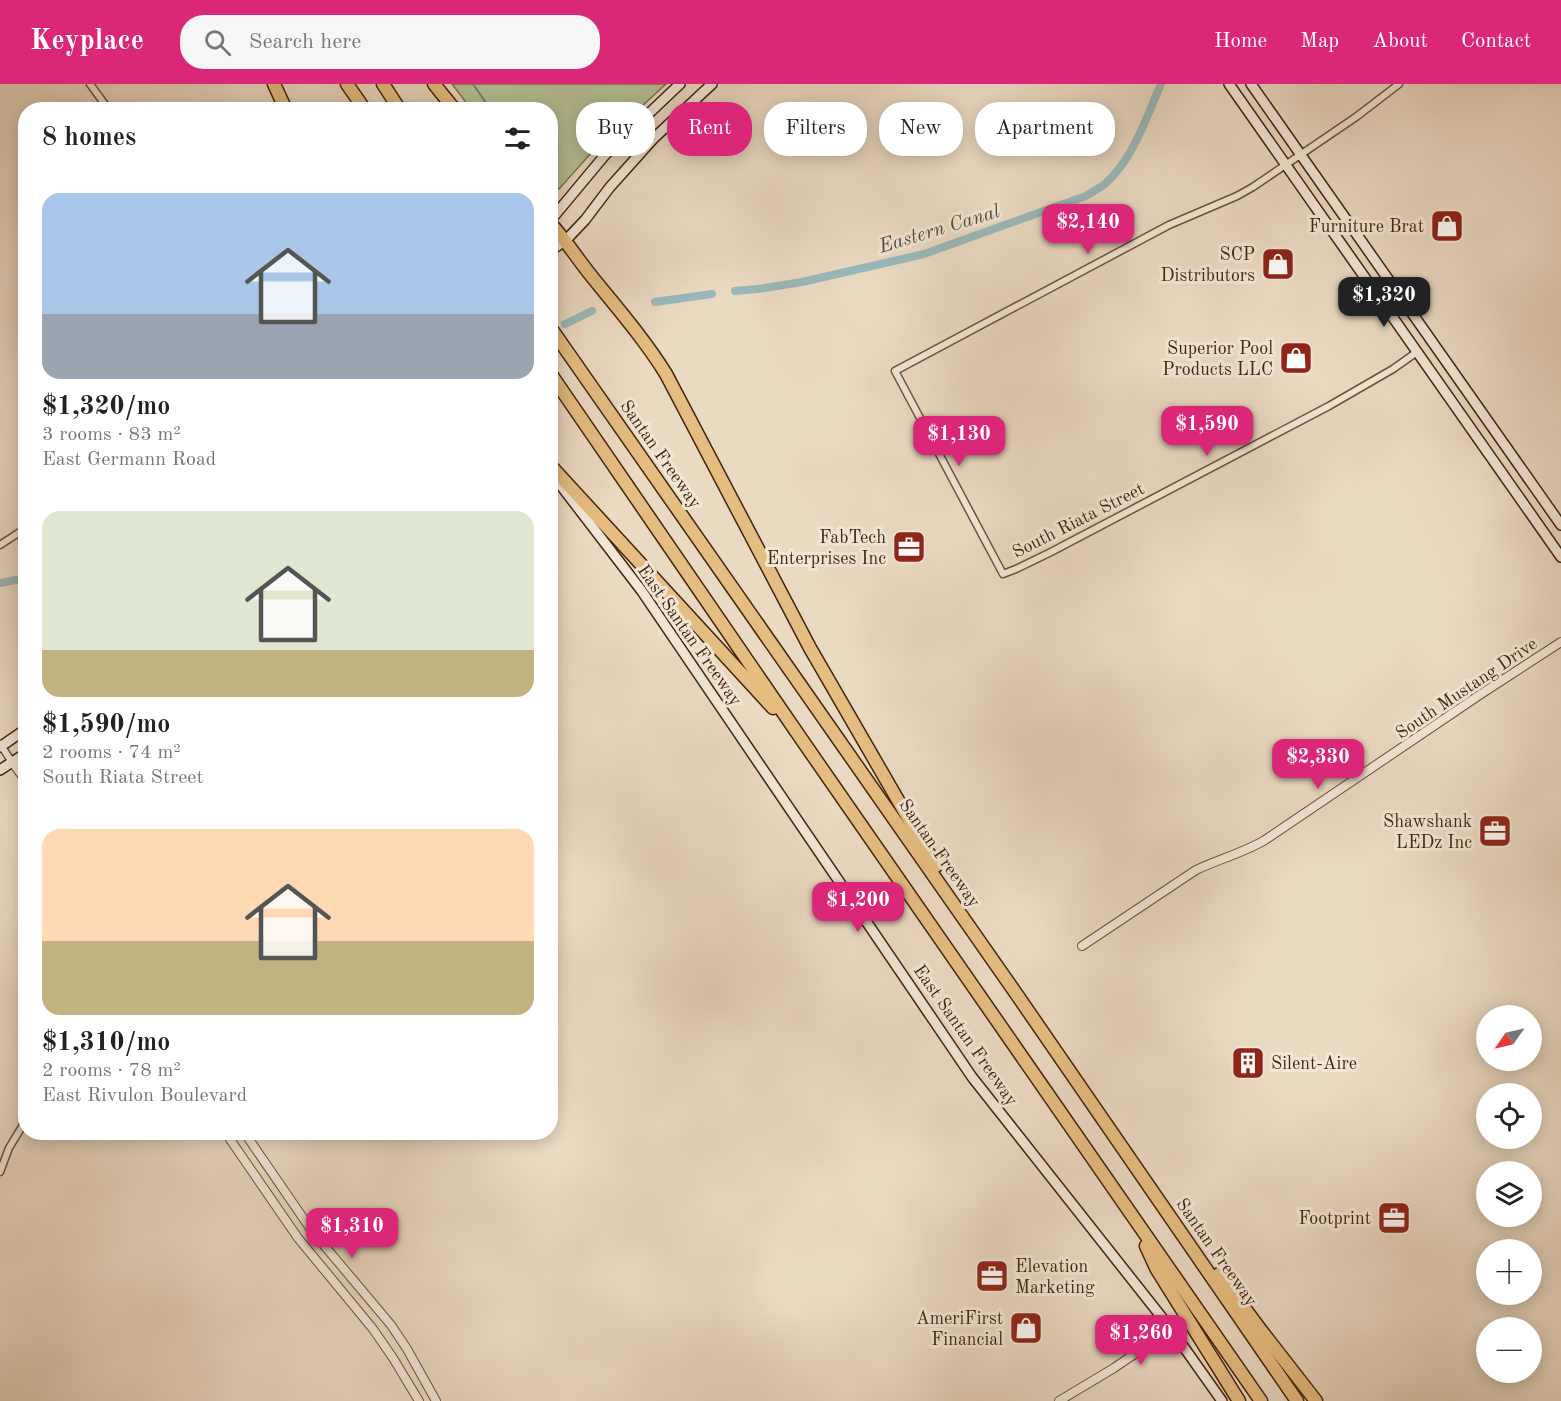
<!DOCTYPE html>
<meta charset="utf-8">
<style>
body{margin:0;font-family:"Old Standard TT",serif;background:#f6f6f6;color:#222;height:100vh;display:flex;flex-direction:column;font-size:22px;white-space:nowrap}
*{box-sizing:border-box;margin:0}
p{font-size:20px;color:#767676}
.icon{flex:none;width:33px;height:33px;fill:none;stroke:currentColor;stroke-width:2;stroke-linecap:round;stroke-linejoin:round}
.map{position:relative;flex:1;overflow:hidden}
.sheet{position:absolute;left:18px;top:18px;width:540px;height:1038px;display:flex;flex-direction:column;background:#fff;border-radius:24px;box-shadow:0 3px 15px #0003}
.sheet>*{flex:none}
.banner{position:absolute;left:576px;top:18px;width:570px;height:54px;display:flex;gap:12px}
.needle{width:39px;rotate:236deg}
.buttons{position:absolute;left:1476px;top:921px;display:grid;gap:12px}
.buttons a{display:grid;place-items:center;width:66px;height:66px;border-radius:50%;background:#fff;box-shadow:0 3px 15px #0003;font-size:30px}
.price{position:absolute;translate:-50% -51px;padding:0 14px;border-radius:12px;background:#db2777;color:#fff;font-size:20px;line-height:39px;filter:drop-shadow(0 2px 3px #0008)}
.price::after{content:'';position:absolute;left:50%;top:36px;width:18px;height:14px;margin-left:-9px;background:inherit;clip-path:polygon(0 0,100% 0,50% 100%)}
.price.on{background:#222;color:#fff}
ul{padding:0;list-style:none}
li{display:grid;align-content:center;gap:12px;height:318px;padding:0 24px}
li span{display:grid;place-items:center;height:186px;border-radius:18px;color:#555}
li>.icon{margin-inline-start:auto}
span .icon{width:108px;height:108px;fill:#fffc;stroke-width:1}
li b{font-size:26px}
h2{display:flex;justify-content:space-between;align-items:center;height:72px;padding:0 24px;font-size:26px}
.tag{padding:0 21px;border-radius:24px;background:#fff;box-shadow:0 3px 15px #0003;font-size:21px;line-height:54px}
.tag.on{background:#db2777;color:#fff}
header{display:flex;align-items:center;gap:36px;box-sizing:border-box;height:84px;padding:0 30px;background:#db2777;color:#fff}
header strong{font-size:28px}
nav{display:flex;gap:33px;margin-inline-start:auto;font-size:21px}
.search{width:420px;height:54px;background:#f6f6f6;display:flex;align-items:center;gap:15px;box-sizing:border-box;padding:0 21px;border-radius:24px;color:#767676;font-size:22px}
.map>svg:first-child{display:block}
</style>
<header>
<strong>Keyplace</strong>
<div class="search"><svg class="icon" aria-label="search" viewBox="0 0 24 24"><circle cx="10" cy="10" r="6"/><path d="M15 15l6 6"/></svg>Search here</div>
<nav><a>Home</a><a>Map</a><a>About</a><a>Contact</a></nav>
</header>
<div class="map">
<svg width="1561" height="1317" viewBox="0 0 1561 1317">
<rect width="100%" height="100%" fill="#ebdac2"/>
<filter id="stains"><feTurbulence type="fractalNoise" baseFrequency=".00333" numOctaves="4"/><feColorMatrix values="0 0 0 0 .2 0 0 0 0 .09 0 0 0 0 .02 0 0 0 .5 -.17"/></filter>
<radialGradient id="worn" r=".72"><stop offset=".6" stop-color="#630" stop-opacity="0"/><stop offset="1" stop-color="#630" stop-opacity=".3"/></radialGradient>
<path fill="#b6c094" stroke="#7c7250" stroke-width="1.5" d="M452,0H666L592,68L559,105L551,99L550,26L471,25Z"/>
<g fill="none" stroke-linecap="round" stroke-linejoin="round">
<path stroke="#777d74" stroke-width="2" d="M473,0L491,26"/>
<g stroke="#9ab9ba" stroke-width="8">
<path d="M735,207L758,205L802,198L924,170L1086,112C1092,108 1100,104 1106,99C1134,73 1146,34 1161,0"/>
<path d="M655,218L712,210"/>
<path d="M565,240L592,227"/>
<path d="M0,499L26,494"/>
</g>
<defs>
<g id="minor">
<path d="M90,0L109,26"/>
<path d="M1399,0L1356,33L1253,103L1237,112L1169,141L895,287L1003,490L1016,485L1051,468L1329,322L1393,285L1417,268"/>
<path d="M0,461L26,444"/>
<path d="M0,660L12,678"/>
<path d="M0,1088L9,1064L26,1036"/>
</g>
<g id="tertiary">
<path d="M12,678L26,697"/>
<path d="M1082,862L1196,786C1219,775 1243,769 1265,756L1481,610L1561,558"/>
<path d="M225,1048L298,1154L373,1245L393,1274L419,1317"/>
<path d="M244,1048L312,1147L391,1241L407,1265L436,1317"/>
<path d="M1059,1317L1114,1284L1171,1245"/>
</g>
<g id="secondary">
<path d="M1229,0L1561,473"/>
<path d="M1251,0L1561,441"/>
<path d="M550,137L605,71L680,0"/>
<path d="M550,167L566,156L585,136L610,103L654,54L712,0"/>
<path d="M552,390L641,506L972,993L1171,1245L1222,1317"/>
<path d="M0,663L26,645"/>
<path d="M0,686L26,669"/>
</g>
<g id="motorway">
<path d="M274,0L286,26"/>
<path d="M347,0L365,26"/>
<path d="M383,0L400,26"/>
<path d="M434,0L455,26"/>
<path d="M550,139C566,156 578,176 593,194C618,225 645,256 666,290L810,564L936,782"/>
<path d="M550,243L1015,908L1297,1317"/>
<path d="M550,289L802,656L1261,1317"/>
<path d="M550,381L773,624"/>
<path d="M1146,1162L1156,1184L1239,1317"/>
<path d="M1219,1190L1260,1245L1316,1317"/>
</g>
</defs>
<use href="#minor" stroke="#6c5239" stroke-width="9"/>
<use href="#tertiary" stroke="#6c5239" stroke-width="10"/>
<use href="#secondary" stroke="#42240b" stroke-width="12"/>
<use href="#motorway" stroke="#42240b" stroke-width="15"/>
<use href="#minor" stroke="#f2e7d7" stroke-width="6"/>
<use href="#tertiary" stroke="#f2e7d7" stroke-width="8"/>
<use href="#secondary" stroke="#f2e7d7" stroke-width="9"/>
<use href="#motorway" stroke="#e6bd81" stroke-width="12"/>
</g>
<defs>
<symbol id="shop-square" viewBox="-11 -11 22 22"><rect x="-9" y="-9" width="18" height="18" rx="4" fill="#8f2418" stroke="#f2e7d7"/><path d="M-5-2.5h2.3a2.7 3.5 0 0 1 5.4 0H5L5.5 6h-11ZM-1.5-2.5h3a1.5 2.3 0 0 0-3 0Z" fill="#fff"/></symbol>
<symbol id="office-square" viewBox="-11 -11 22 22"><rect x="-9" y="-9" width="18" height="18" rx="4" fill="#8f2418" stroke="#f2e7d7"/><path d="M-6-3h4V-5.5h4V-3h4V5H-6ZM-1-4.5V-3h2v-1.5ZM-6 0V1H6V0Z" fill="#fff"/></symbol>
<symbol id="building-square" viewBox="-11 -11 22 22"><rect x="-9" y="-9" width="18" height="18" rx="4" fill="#8f2418" stroke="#f2e7d7"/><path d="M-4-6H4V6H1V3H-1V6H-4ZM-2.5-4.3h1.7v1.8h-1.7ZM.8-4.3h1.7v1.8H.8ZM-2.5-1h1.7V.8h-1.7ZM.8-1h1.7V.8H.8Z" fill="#fff"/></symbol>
</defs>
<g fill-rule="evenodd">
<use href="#shop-square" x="1428" y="123" width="38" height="38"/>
<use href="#shop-square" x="1259" y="161" width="38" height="38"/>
<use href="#shop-square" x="1277" y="255" width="38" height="38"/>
<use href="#office-square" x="890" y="444" width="38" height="38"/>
<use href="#office-square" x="1476" y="728" width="38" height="38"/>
<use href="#building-square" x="1229" y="960" width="38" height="38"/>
<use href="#office-square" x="1375" y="1115" width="38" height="38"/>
<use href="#office-square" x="973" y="1173" width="38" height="38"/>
<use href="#shop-square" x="1007" y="1225" width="38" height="38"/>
</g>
<g text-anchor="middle" stroke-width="6" stroke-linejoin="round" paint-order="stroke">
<g font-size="18" fill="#42240b" stroke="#f2e7d7" text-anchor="end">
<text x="1424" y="148">Furniture Brat</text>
<text x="1255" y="176">SCP<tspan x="1255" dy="21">Distributors</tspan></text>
<text x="1273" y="270">Superior Pool<tspan x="1273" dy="21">Products LLC</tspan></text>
<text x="886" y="459">FabTech<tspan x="886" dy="21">Enterprises Inc</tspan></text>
<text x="1472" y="743">Shawshank<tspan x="1472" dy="21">LEDz Inc</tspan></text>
<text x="1271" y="985" text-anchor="start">Silent-Aire</text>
<text x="1371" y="1140">Footprint</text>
<text x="1015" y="1188" text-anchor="start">Elevation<tspan x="1015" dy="21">Marketing</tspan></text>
<text x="1003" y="1240">AmeriFirst<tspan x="1003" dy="21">Financial</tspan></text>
</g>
<g font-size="18" fill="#42240b" stroke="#f2e7d7">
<text transform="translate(661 370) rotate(55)" y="6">Santan Freeway</text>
<text transform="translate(1078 436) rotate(-27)" y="6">South Riata Street</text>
<text transform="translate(690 551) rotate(55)" y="6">East Santan Freeway</text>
<text transform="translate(1466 604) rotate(-34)" y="6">South Mustang Drive</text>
<text transform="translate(940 769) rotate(55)" y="6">Santan Freeway</text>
<text transform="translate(966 951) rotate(55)" y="6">East Santan Freeway</text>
<text transform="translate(1217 1168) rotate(55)" y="6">Santan Freeway</text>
</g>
<g font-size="20" font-style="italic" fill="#584937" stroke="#f2e7d7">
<text transform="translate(939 144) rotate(-17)" y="7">Eastern Canal</text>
</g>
</g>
<rect width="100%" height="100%" filter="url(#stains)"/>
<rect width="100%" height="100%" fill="url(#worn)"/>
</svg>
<div class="buttons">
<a><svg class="needle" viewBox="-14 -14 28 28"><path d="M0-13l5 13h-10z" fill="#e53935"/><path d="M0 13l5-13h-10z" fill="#767676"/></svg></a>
<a><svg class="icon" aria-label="locate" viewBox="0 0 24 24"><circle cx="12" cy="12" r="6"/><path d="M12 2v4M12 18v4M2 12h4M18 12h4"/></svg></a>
<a><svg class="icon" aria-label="layers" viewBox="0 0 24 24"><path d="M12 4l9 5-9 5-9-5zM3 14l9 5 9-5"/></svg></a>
<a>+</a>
<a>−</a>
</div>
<b class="price" style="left:1088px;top:171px">$2,140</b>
<b class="price on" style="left:1384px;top:244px">$1,320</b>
<b class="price" style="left:1207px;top:373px">$1,590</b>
<b class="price" style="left:959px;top:383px">$1,130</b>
<b class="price" style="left:1318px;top:706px">$2,330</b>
<b class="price" style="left:858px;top:849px">$1,200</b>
<b class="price" style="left:352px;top:1175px">$1,310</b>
<b class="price" style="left:1141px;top:1282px">$1,260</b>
<div class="banner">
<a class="tag">Buy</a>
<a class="tag on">Rent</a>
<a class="tag">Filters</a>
<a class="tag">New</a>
<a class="tag">Apartment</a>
</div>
<section class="sheet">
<h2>8 homes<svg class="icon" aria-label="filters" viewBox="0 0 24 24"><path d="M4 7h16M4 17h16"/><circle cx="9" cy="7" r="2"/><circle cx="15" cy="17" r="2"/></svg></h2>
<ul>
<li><span style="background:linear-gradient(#a9c7e8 65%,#9aa5b1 0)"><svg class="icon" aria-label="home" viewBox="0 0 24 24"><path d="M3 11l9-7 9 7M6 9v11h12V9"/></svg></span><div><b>$1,320/mo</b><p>3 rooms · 83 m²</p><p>East Germann Road</p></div></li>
<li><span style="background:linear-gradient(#dfe7d0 75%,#c2b280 0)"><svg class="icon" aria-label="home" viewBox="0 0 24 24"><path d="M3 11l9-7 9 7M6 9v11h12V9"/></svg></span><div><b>$1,590/mo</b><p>2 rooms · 74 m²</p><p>South Riata Street</p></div></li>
<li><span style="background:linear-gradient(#ffd9b3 60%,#c2b280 0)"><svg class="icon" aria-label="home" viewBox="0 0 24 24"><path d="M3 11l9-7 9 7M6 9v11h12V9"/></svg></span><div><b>$1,310/mo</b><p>2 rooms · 78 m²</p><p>East Rivulon Boulevard</p></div></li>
</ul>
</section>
</div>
